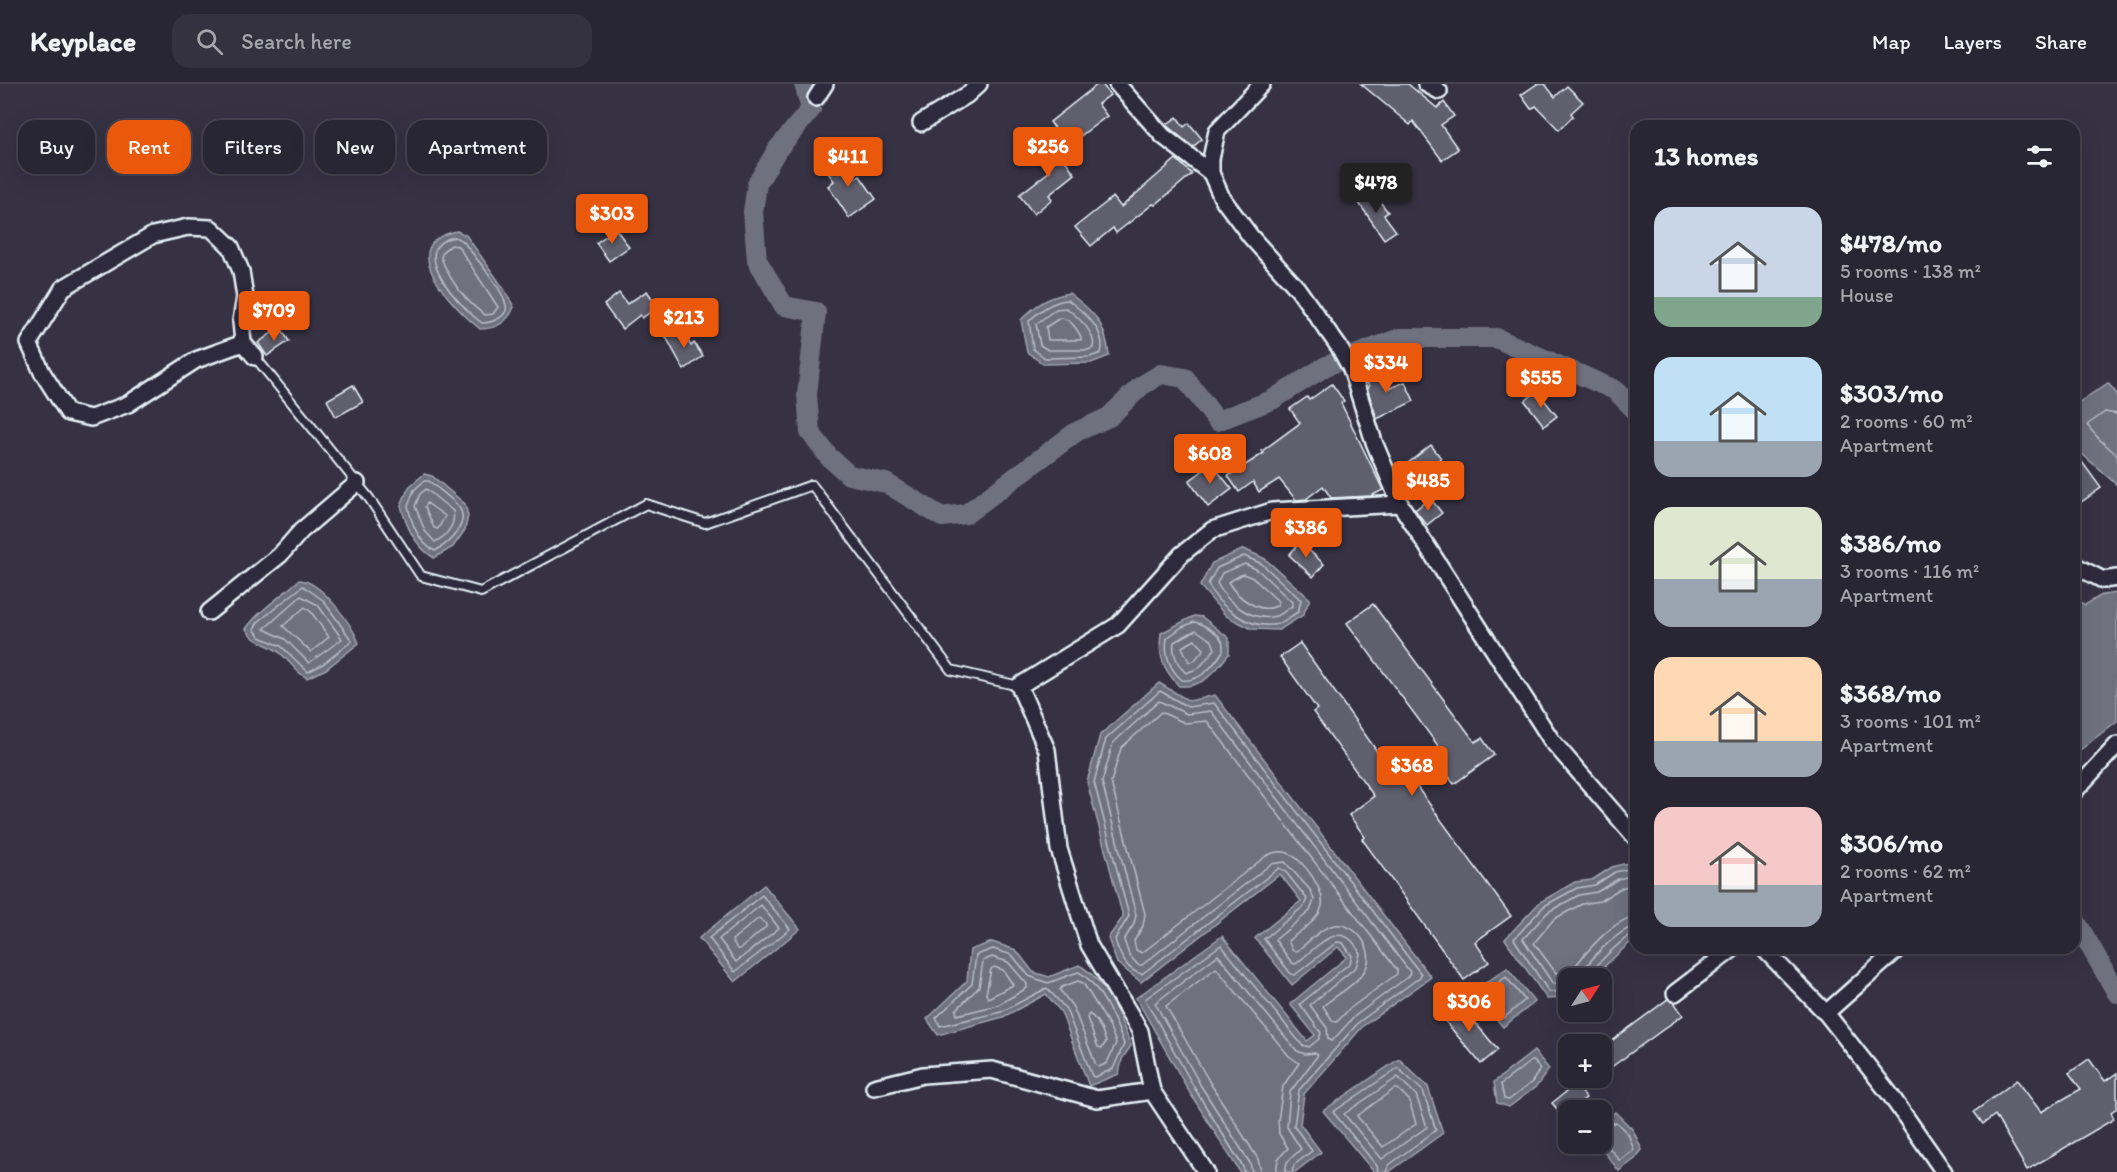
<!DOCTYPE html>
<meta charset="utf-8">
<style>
body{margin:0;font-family:Itim,sans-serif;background:#34323f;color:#f1f3f6;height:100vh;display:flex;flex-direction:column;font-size:22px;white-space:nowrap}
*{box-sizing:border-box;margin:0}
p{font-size:20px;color:#a5a5ac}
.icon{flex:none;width:33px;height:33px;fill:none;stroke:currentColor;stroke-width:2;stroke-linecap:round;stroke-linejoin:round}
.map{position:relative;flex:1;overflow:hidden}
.side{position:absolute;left:1630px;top:36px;width:450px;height:834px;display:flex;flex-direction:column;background:#282633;border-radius:18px;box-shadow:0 6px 24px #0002,0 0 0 2px #44434e}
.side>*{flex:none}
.banner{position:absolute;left:18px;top:36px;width:570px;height:54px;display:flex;gap:12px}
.needle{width:39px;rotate:54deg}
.buttons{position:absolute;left:1558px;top:884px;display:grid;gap:12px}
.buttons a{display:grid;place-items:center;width:54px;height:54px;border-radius:12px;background:#282633;box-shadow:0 6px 24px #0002,0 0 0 2px #44434e;font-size:30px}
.price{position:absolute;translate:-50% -51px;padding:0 14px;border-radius:6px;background:#ea580c;color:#fff;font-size:20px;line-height:39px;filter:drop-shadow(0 2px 3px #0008)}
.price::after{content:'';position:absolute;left:50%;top:36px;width:18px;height:14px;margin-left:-9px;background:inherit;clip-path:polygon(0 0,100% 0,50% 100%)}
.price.selected{background:#222;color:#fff}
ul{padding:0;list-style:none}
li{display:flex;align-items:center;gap:18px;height:150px;padding:0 24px}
li span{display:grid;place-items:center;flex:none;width:168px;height:120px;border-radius:18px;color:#555}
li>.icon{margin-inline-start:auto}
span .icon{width:72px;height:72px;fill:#fffc;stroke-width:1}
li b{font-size:26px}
h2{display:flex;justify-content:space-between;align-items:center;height:72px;padding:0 24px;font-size:26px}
.chip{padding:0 21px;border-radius:18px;background:#282633;box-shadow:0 6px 24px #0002,0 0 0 2px #44434e;font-size:21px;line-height:54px}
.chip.selected{background:#ea580c;color:#fff}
header{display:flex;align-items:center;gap:36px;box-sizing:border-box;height:84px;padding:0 30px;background:#282633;border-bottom:2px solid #44434e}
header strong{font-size:28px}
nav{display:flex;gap:33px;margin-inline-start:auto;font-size:21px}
.search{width:420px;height:54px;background:#34323f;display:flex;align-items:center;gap:15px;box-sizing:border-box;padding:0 21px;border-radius:18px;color:#a5a5ac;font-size:22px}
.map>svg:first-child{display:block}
</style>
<header>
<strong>Keyplace</strong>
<div class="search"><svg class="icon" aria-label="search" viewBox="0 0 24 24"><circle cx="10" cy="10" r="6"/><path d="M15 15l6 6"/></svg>Search here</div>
<nav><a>Map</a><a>Layers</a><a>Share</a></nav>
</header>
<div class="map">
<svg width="2117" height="1088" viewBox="0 0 2117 1088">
<rect width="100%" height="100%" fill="#363244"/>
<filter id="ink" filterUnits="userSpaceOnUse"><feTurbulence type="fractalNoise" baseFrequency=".0167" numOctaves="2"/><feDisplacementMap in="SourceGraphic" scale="12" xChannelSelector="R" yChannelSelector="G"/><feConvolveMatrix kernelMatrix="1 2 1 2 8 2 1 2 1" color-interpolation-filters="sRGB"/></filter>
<g filter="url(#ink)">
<g fill="#70717f" stroke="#a0a4af" stroke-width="1.5">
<path d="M457,147L466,151L504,205L514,223C508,238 496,245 480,245C454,224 391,160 457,147Z"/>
<path d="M1069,209C1094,228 1106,239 1109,272L1091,279L1043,280L1027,268L1021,236C1035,221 1048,213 1069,209Z"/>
<path d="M2108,299L2117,310V401L2082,370L2075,358V321Z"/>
<path d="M424,390L432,392L465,420L468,432L465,446L453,463L434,474C415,462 406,443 401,421L409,403Z"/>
<path d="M1244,465L1265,475L1310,515L1303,531L1279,546L1252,545L1226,532L1200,502L1212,479Z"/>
<path d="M299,496C320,496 352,540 359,559L326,585L307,594C294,588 288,573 276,566C262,557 256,560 246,545C257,528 283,511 299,496Z"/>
<path d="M2117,509V637L2075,670V515L2085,521L2102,511Z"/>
<path d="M1194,532L1202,533L1229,554V570C1215,588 1203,604 1179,602C1163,585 1158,572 1161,549Z"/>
<path d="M1159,599L1189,617L1215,611L1431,893L1363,942L1304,1010L1300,1040L1321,1068L1295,1088H1240L1190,1009L1136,914L1222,852L1307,957L1315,951L1290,920L1347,873L1338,863L1292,901L1255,854L1301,817L1280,790L1141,898L1117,879L1108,854L1123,833L1087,698L1100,651Z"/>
<path d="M1635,777L1636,853L1593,893L1569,894V909L1561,914L1547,915L1505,855L1540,818L1575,798L1592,796L1612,783Z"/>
<path d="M764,801L800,845L735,898L699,854Z"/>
<path d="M992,858L1016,866L1033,888L1049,893L1079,881C1106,896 1121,934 1131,962L1122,975L1119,990L1089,1002L1061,928L1046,910L1003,933L938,951L927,935L967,897L970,866Z"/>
<path d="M1507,884L1535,918L1503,943L1473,908Z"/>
<path d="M1534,967L1549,985L1537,1002L1509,1023L1497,1019L1494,998Z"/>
<path d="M1399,975L1428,1003L1443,1049L1389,1088H1374L1323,1027Z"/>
<path d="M1615,1028L1633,1046L1642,1066L1635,1075L1619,1087L1597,1059H1602V1039Z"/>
</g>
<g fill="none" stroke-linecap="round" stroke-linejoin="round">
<g stroke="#b8bec8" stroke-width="1.5">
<path d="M455,153L463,157C475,174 501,201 506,221C509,233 491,239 482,239C462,225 403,163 455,153Z"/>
<path d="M452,161L458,162L498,223L493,230L485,231C466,218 449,196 441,173L444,166Z"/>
<path d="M1068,216C1084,228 1107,247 1101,269L1090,273L1045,274L1033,265L1029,237C1040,226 1052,217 1068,216Z"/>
<path d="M1066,224C1077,232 1097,249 1093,264L1088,266H1048L1040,261L1036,240L1056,225Z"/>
<path d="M1060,234C1070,234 1077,245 1081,253V256H1048L1046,243Z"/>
<path d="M2117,330L2105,328L2087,341L2099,355L2117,371"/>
<path d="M424,397H429C438,405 451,413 458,422C472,439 448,460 435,467C419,460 411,438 408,422L414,406Z"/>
<path d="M426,405L453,427C456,440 447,452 435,458L425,447L415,422L420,410Z"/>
<path d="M427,419L445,432L438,445L434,444L425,423Z"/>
<path d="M1244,472L1262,480L1301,516L1298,528C1292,531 1284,538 1278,540C1251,547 1218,523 1208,500L1217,484Z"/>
<path d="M1245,480L1258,486L1292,518V522C1287,525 1281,531 1276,532C1253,539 1226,518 1217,499L1222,489Z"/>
<path d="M1243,490L1253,494L1278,517V521C1260,532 1237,513 1228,498Z"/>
<path d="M303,502L323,516L352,557L323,580L308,588L281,562L260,553L254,545L258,538Z"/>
<path d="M301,512L318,521L342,555L309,579L285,555L264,545Z"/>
<path d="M305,523L311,528L329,553L311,568L283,542Z"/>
<path d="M1194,538C1202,539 1219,549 1222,557C1223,558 1223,566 1223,567C1214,581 1201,598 1182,596C1170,586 1164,570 1167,554L1182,543Z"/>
<path d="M1196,546L1212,557L1215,565L1199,584L1186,589C1178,582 1172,569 1174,558Z"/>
<path d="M1195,556L1204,565L1194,577L1189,578L1182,563Z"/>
<path d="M1159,617L1187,630L1211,627L1410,888L1409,892L1355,932L1332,957L1328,955L1327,944L1310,921L1356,883L1360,870C1343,830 1316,864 1296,880L1292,879L1275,856L1310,827L1314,816L1311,807L1285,778L1271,780L1142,881H1138L1129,871L1124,856L1134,840L1136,831L1102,698L1113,659Z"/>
<path d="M1161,628L1185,639L1207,637L1397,886V890L1349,925L1337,938L1333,937L1323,922C1336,911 1356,901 1365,886C1377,867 1356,838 1335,841C1321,843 1308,859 1297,867H1293L1288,857C1298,848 1316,839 1321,825C1328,809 1303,775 1288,769C1280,766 1273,768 1266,772L1142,869L1136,866L1134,857L1143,842L1145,830L1111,698L1121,664Z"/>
<path d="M1636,800L1621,804L1600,817L1582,820L1554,835L1534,859L1556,889L1571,888C1583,871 1615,833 1636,833"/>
<path d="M762,811L790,845L735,888L709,854Z"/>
<path d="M761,821L779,844L736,878L719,855Z"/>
<path d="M759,834L766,840V843L740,865H737L732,856Z"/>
<path d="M993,865L1012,871L1029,892L1048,899L1078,888C1098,896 1117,940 1124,960L1113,985L1095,993L1092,992L1066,925L1047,904L1001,928L940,942L936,934L972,900L976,871Z"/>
<path d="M992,873L1008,878L1027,900V904L998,921L957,931L956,926L979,903L983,877Z"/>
<path d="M994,883L1003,886L1013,901L988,914L986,910L991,885Z"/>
<path d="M1506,893L1525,916L1504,934L1484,909Z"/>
<path d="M1581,894C1582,880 1623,842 1636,842"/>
<path d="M1589,894C1590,885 1627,850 1636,849"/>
<path d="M1078,897L1083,899L1109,941L1116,959L1107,979L1099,983L1096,981L1073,923L1060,906L1062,903Z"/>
<path d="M1569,897L1553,900L1523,855L1548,828L1579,811L1597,808L1618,795L1636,791"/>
<path d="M1569,904L1559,908H1549L1514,855L1544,822L1577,804L1595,801L1615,788L1636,783"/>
<path d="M1089,930C1098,935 1103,948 1106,958L1102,964L1098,963L1087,934Z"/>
<path d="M1531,977H1534L1540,985L1532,998L1509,1016L1504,1015L1501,1000Z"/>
<path d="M1398,993L1416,1011L1427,1043L1382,1075L1344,1030Z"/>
<path d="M1394,1005H1398L1409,1016L1416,1040L1383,1063L1357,1032Z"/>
<path d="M1602,1043L1616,1038L1628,1050L1634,1066L1620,1077L1602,1055"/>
<path d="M1244,1088L1243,1083L1195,1005L1145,915L1221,861L1302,961L1309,963L1319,955L1321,949L1300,920L1350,879L1352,872L1343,859L1337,858L1295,891L1291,890L1264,855L1304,822L1307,815L1285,787L1279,784L1142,890C1126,887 1119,870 1115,855L1129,832L1094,698L1106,655L1160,607L1188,623L1214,619L1421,890L1420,893L1359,938L1299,1006L1294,1042L1312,1067L1294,1081L1292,1088"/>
<path d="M1252,1088L1250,1079L1201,1002L1155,919L1218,871L1297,967L1305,970L1315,969L1318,971L1290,1008L1287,1043L1301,1065L1287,1078L1285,1088"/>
<path d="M1261,1088L1258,1075L1209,997L1166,922L1216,884L1289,972L1299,979L1283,1002L1278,1037L1279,1050L1288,1064L1278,1075L1276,1088"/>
<path d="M1378,1088L1377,1082L1333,1028L1398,984L1423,1007L1436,1046L1389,1081L1386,1088"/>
</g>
<g stroke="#70717f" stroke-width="20">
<path d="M804,0L811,25L777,66L757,100L753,128L757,176L784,222L816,228L807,311L810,348L829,373L849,391L886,399L942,433L966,430L1076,348L1109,333L1141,302L1161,290L1185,294L1217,337L1272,316L1326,282L1400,254H1496L1615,306L1636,327"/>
<path d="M2074,834L2117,909"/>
</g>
</g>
<g fill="#605e6e" stroke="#e8f1f8" stroke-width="1.5">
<path d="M1098,0H1102L1110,11L1098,20L1107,32L1067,62L1050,38Z"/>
<path d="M1361,0H1408L1437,24L1444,18L1454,32L1441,41L1458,65L1442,76L1413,37L1410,41Z"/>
<path d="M1537,0H1545L1555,13L1567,2L1583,18L1571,29L1573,32L1559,46L1536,22L1531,25L1521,11Z"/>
<path d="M1177,33L1184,43L1189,39L1202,55L1193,63L1166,41Z"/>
<path d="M1057,57L1066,68L1062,72L1075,90L1049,111L1052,115L1034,130L1019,111L1050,87L1038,73Z"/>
<path d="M839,72L855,94L860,92L876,115L849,134L828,102L834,97L824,83Z"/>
<path d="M1176,75L1192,90L1155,121L1153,120L1116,149L1113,144L1091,162L1075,143L1113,113L1121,123Z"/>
<path d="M1367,108L1371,113L1375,111L1388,128L1384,131L1396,147L1384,155L1356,115Z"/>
<path d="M616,145L629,163L609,177L596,159Z"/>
<path d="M647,207L658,223L642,234L640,231L622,245L604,221L619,209L627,220Z"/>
<path d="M280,243L289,257L267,272L258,259Z"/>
<path d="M680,243L691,262L694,259L703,272L684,286L666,253Z"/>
<path d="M1375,283L1390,304L1405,298L1414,317L1377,335L1367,304L1369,302L1363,291Z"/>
<path d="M1332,300L1344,317L1341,319L1383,406L1371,412L1331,414L1323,402L1306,415L1296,416L1279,395L1259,408L1253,398L1239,408L1228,392L1264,369L1262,367L1300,339L1290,325L1307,313L1309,316Z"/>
<path d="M353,301L363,318L336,333L327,316Z"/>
<path d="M1537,307L1557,332L1544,342L1525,317Z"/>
<path d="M1431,361L1441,374L1413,395L1403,383Z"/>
<path d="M2074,367L2101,404L2074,423Z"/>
<path d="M1212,380L1232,405L1208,423L1189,397Z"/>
<path d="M1430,414L1442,429L1427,441L1415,426Z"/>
<path d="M1300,458L1324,480L1313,493L1289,471Z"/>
<path d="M1373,520L1475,658L1482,654L1494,671L1454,700L1443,685L1417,703L1511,832L1475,858L1489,878L1464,896L1362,755L1365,753L1349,731L1374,712L1313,628L1317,625L1280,573L1300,559L1396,694L1439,663L1347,539Z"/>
<path d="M1668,915L1674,918L1683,931L1610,984L1602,974V964Z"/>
<path d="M1457,917L1498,966L1481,980L1440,931Z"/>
<path d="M2089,975L2105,997L2117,989V1024L2111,1028L2114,1035L2027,1086L1995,1031L1983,1040L1974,1028L2017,996L2041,1028L2081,1005L2069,989Z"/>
<path d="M1576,1000L1586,1014L1562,1031L1552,1019Z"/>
</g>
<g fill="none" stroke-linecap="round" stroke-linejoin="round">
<defs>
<path id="service" d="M255,273L369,414L421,492L481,508L646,420L705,439L812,401L951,586L1019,602"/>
<g id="minor">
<path d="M1117,0L1163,52L1211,89"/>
<path d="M1262,0L1217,47L1211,75V89L1222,114L1251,153L1297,204L1339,263L1351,285L1374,358L1400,420L1552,657L1636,754"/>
<path d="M1426,0L1439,7"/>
<path d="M816,14L825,0"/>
<path d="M921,39L967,11L979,0"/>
<path d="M243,259L196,276L128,320L91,334L68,329L42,288L29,259L63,204L153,151L188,143L211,144L231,163L241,187L245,213L241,237L243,259L255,273"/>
<path d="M2074,481L2103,496L2117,494"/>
<path d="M209,528L280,471L301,447L357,399"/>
<path d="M2074,708L2117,661"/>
<path d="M1763,864L1826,929L1899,864"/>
<path d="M1675,909L1734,864"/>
<path d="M1826,929L1889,1009L1944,1088"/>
<path d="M874,1003L923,991L992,986L1097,1015L1152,1007L1140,947L1089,861L1059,765L1047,666L1019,602L1118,541L1182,470L1212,446L1272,427L1400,420"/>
<path d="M1152,1007L1206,1088"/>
</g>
</defs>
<use href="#service" stroke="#e8f1f8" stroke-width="12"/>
<use href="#minor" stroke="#e8f1f8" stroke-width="20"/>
<use href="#service" stroke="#2f2a3d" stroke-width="8"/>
<use href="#minor" stroke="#2f2a3d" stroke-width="15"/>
</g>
</g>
</svg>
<div class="buttons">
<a><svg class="needle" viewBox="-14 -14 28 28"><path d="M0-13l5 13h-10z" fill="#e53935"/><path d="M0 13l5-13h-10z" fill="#a5a5ac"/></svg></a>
<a>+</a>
<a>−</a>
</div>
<b class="price" style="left:1048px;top:94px">$256</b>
<b class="price" style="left:848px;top:104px">$411</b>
<b class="price selected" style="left:1376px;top:130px">$478</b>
<b class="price" style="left:612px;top:161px">$303</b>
<b class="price" style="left:274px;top:258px">$709</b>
<b class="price" style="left:684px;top:265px">$213</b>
<b class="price" style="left:1386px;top:310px">$334</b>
<b class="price" style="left:1541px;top:325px">$555</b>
<b class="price" style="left:1210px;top:401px">$608</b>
<b class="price" style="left:1428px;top:428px">$485</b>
<b class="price" style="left:1306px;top:475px">$386</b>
<b class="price" style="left:1412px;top:713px">$368</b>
<b class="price" style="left:1469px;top:949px">$306</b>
<div class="banner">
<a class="chip">Buy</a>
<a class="chip selected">Rent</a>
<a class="chip">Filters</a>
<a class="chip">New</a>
<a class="chip">Apartment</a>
</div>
<section class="side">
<h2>13 homes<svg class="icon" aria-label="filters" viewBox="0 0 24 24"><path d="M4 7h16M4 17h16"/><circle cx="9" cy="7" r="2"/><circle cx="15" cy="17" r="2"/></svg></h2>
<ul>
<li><span style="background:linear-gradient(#c9d6e8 75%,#7fa58c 0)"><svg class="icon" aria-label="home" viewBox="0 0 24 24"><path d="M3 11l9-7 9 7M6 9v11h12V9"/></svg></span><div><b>$478/mo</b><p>5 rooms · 138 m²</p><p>House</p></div></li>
<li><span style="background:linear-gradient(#bfe0f5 70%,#9aa5b1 0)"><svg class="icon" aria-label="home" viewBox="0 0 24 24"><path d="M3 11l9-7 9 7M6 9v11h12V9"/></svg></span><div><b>$303/mo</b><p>2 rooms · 60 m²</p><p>Apartment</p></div></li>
<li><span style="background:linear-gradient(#dfe7d0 60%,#9aa5b1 0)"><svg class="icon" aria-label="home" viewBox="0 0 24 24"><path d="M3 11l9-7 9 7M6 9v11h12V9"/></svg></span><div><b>$386/mo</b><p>3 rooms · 116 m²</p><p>Apartment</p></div></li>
<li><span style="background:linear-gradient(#ffd9b3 70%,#9aa5b1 0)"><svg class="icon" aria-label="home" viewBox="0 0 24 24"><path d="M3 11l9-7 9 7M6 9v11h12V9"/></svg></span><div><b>$368/mo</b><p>3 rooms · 101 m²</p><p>Apartment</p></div></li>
<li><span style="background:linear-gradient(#f6c9c9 65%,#9aa5b1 0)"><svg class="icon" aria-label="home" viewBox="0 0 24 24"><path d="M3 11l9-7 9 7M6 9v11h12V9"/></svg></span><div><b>$306/mo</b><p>2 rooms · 62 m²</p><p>Apartment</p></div></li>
</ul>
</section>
</div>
